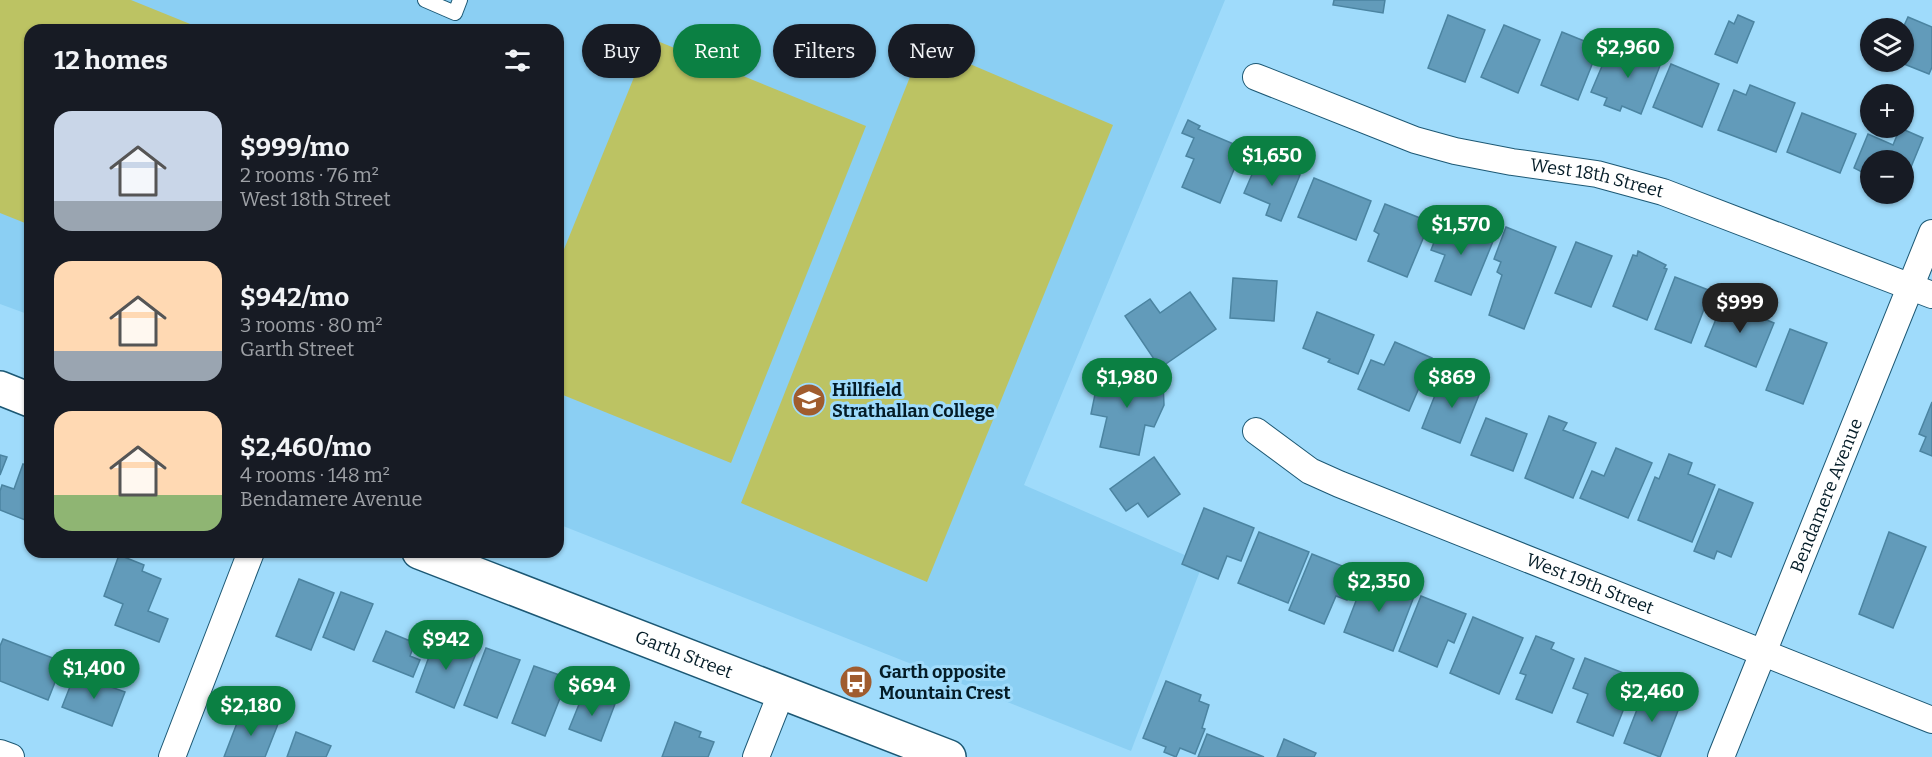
<!DOCTYPE html>
<meta charset="utf-8">
<style>
body{margin:0;font-family:Bitter,serif;background:#242831;color:#f1f3f6;height:100vh;display:flex;flex-direction:column;font-size:22px;white-space:nowrap}
*{box-sizing:border-box;margin:0}
p{font-size:20px;color:#9ea1a6}
.icon{flex:none;width:33px;height:33px;fill:none;stroke:currentColor;stroke-width:2;stroke-linecap:round;stroke-linejoin:round}
.map{position:relative;flex:1;overflow:hidden}
.panel{position:absolute;left:24px;top:24px;width:540px;height:534px;display:flex;flex-direction:column;background:#171b24;border-radius:18px;box-shadow:0 2px 4px #0004}
.panel>*{flex:none}
.top-card{position:absolute;left:582px;top:24px;width:570px;height:54px;display:flex;gap:12px}
.buttons{position:absolute;left:1860px;top:18px;display:grid;gap:12px}
.buttons a{display:grid;place-items:center;width:54px;height:54px;border-radius:50%;background:#171b24;box-shadow:0 2px 4px #0004;font-size:30px}
.price{position:absolute;translate:-50% -51px;padding:0 14px;border-radius:21px;background:#0b8043;color:#fff;font-size:20px;line-height:39px;filter:drop-shadow(0 2px 3px #0008)}
.price::after{content:'';position:absolute;left:50%;top:36px;width:18px;height:14px;margin-left:-9px;background:inherit;clip-path:polygon(0 0,100% 0,50% 100%)}
.price.selected{background:#222;color:#fff}
ul{padding:0;list-style:none}
li{display:flex;align-items:center;gap:18px;height:150px;padding:0 30px}
li span{display:grid;place-items:center;flex:none;width:168px;height:120px;border-radius:18px;color:#555}
li>.icon{margin-inline-start:auto}
span .icon{width:72px;height:72px;fill:#fffc;stroke-width:1}
li b{font-size:26px}
h2{display:flex;justify-content:space-between;align-items:center;height:72px;padding:0 30px;font-size:26px}
.tag{padding:0 21px;border-radius:27px;background:#171b24;box-shadow:0 2px 4px #0004;font-size:21px;line-height:54px}
.tag.selected{background:#0b8043;color:#fff}
.map>svg:first-child{display:block}
</style>
<div class="map">
<svg width="1932" height="757" viewBox="0 0 1932 757">
<rect width="100%" height="100%" fill="#9fdbfb"/>
<path fill="#8bcff3" d="M0,0H1225L1024,485L1203,563L1131,751L558,524V30H30V315L0,304Z"/>
<g fill="#bcc363">
<path d="M0,0H131L205,30H30V225L0,213Z"/>
<path d="M650,38L866,126L731,463L558,393V264Z"/>
<path d="M923,44L1113,125L927,582L741,503Z"/>
</g>
<g fill="#629bba" stroke="#4b84a1" stroke-width="1.5">
<path d="M1334,0H1385L1383,13L1333,5Z"/>
<path d="M1448,15L1485,30L1465,82L1428,68Z"/>
<path d="M1738,15L1754,22L1737,63L1715,54L1729,21L1734,24Z"/>
<path d="M1908,17L1932,27V67L1929,74L1899,62H1904L1903,28Z"/>
<path d="M1504,25L1540,40L1518,93L1481,77Z"/>
<path d="M1562,32L1599,47L1578,100L1541,85Z"/>
<path d="M1627,44L1663,58L1641,114L1622,106L1620,111L1604,105L1607,98L1591,92L1608,52L1622,58Z"/>
<path d="M1671,64L1719,84L1702,127L1653,107Z"/>
<path d="M1750,85L1795,103L1776,152L1718,130L1734,90L1746,95Z"/>
<path d="M1802,113L1856,134L1840,173L1787,152Z"/>
<path d="M1188,120L1200,126L1198,129L1243,148L1220,203L1182,187L1194,159L1186,156L1194,138L1182,133Z"/>
<path d="M1900,128L1923,138L1904,184V160H1870V176L1854,168L1868,134L1893,145Z"/>
<path d="M1259,158L1300,175L1281,221L1266,215L1270,204L1244,193Z"/>
<path d="M1314,178L1371,201L1356,240L1298,217Z"/>
<path d="M1385,204L1430,222L1407,277L1368,261L1379,234L1374,231Z"/>
<path d="M1443,219L1494,239L1471,295L1435,281L1445,255L1431,250Z"/>
<path d="M1506,227L1556,247L1524,329L1489,315L1502,275L1497,272L1501,262L1494,259Z"/>
<path d="M1576,242L1612,256L1591,307L1555,293Z"/>
<path d="M1638,251L1666,265L1664,268L1667,269L1647,320L1613,306L1633,255L1637,256Z"/>
<path d="M1675,277L1711,291L1691,343L1655,329Z"/>
<path d="M1233,278L1277,281L1274,321L1230,318Z"/>
<path d="M1190,292L1216,329L1160,368L1125,316L1150,299L1160,313Z"/>
<path d="M1723,302L1774,323L1756,367L1705,346Z"/>
<path d="M1317,312L1374,335L1358,374L1328,362L1330,359L1303,348Z"/>
<path d="M1790,329L1827,343L1803,404L1766,390Z"/>
<path d="M1395,342L1432,358L1409,411L1358,389L1371,360L1384,365Z"/>
<path d="M1100,370L1163,382L1164,405L1154,427L1145,425L1139,455L1100,447L1107,417L1091,414Z"/>
<path d="M1443,375L1481,390L1460,443L1422,428Z"/>
<path d="M1932,402V456L1920,451L1926,437L1919,434Z"/>
<path d="M1549,416L1567,423L1563,430L1596,443L1573,498L1525,478Z"/>
<path d="M1486,418L1527,434L1513,471L1471,455Z"/>
<path d="M1616,448L1652,463L1628,518L1580,498L1592,471L1604,476Z"/>
<path d="M1669,454L1692,463L1688,474L1715,485L1692,542L1638,520L1655,477L1659,479Z"/>
<path d="M0,455L7,457L0,475Z"/>
<path d="M1154,457L1180,494L1148,517L1138,503L1126,511L1110,489Z"/>
<path d="M23,464L30,466V522L0,510V491L2,485L14,489Z"/>
<path d="M1719,489L1753,503L1731,557L1717,551L1714,559L1694,551Z"/>
<path d="M1204,508L1254,528L1241,561L1227,556L1218,579L1182,564Z"/>
<path d="M1259,532L1309,552L1288,603L1238,583Z"/>
<path d="M1889,532L1926,547L1893,628L1859,614Z"/>
<path d="M1312,554L1347,568L1346,571L1357,576L1347,600L1336,596L1324,624L1289,610Z"/>
<path d="M119,555L144,565L142,571L161,579L148,611L168,619L159,642L115,625L123,604L104,596Z"/>
<path d="M1366,575L1415,594L1393,651L1344,632Z"/>
<path d="M299,579L334,593L311,650L276,636Z"/>
<path d="M341,592L373,604L354,650L323,637Z"/>
<path d="M1421,596L1466,614L1454,643L1448,640L1437,667L1399,651Z"/>
<path d="M1473,617L1523,638L1499,694L1450,673Z"/>
<path d="M386,631L415,643L410,656L420,660L413,677L373,661Z"/>
<path d="M437,635L477,651L454,708L416,692Z"/>
<path d="M1536,636L1554,643L1551,649L1574,659L1552,713L1516,699L1526,675L1520,673Z"/>
<path d="M3,639L63,662L48,700L0,681V646Z"/>
<path d="M486,648L520,660L497,718L464,705Z"/>
<path d="M1585,658L1636,678L1613,736L1577,722L1588,694L1573,688Z"/>
<path d="M534,666L568,678L545,736L512,723Z"/>
<path d="M75,674L125,692L112,726L62,707Z"/>
<path d="M1166,681L1201,695L1199,701L1209,705L1202,728L1205,729L1195,754L1180,748L1176,757L1164,752L1166,747L1143,738Z"/>
<path d="M1645,689L1681,703L1660,757L1624,743Z"/>
<path d="M584,692L615,704L601,741L569,729Z"/>
<path d="M242,710L278,724L265,757H224Z"/>
<path d="M675,722L701,732L699,737L714,742L708,757H662Z"/>
<path d="M296,732L331,746L326,757H287Z"/>
<path d="M1207,734L1264,757H1198Z"/>
<path d="M1284,739L1316,753L1314,757H1277Z"/>
</g>
<g fill="none" stroke-linecap="round" stroke-linejoin="round">
<defs>
<path id="service" d="M425,0L455,13L460,0"/>
<g id="minor">
<path id="s1" d="M1256,77L1415,140L1455,151L1512,162L1597,174L1663,192L1932,295"/>
<path id="s2" d="M1256,431L1310,471L1339,484L1932,720"/>
<path d="M0,753L11,757"/>
<path d="M172,757L251,552"/>
<path d="M756,757L782,691"/>
<path id="s3" d="M1721,757L1932,233"/>
</g>
<g id="secondary">
<path d="M0,388L30,400"/>
<path id="s4" d="M419,552L949,757"/>
</g>
</defs>
<use href="#service" stroke="#1c5874" stroke-width="16"/>
<use href="#minor" stroke="#1c5874" stroke-width="28"/>
<use href="#secondary" stroke="#1c5874" stroke-width="36"/>
<use href="#service" stroke="#fff" stroke-width="14"/>
<use href="#minor" stroke="#fff" stroke-width="26"/>
<use href="#secondary" stroke="#fff" stroke-width="33"/>
</g>
<defs>
<symbol id="school-disc" viewBox="-11 -11 22 22"><circle r="9.5" fill="#a05c2e" stroke="#9fdbfb"/><path d="M0-5L7-2L0 1L-7-2ZM-4 1L0 2.5L4 1V4Q0 6-4 4Z" fill="#fff"/></symbol>
<symbol id="bus-disc" viewBox="-11 -11 22 22"><circle r="9.5" fill="#a05c2e" stroke="#9fdbfb"/><path d="M-5-6H5V4H4V6H2V4H-2V6H-4V4H-5ZM-3.5-4V0h7V-4ZM-3.5 1.2v1.5H-2V1.2ZM2 1.2v1.5H3.5V1.2Z" fill="#fff"/></symbol>
</defs>
<g fill-rule="evenodd">
<use href="#school-disc" x="790" y="381" width="38" height="38"/>
<use href="#bus-disc" x="837" y="663" width="38" height="38"/>
</g>
<g text-anchor="middle" stroke-width="6" stroke-linejoin="round" paint-order="stroke">
<g font-size="18" fill="#041c27" stroke="#9fdbfb">
<text dy="6" stroke="none"><textPath href="#s1" startOffset="357">West 18th Street</textPath></text>
<text dy="6" stroke="none"><textPath href="#s3" startOffset="282">Bendamere Avenue</textPath></text>
<text dy="6" stroke="none"><textPath href="#s2" startOffset="369">West 19th Street</textPath></text>
<text dy="6" stroke="none"><textPath href="#s4" startOffset="284">Garth Street</textPath></text>
</g>
<g font-size="18" font-weight="bold" fill="#041c27" stroke="#9fdbfb" text-anchor="start">
<text x="832" y="396">Hillfield<tspan x="832" dy="21">Strathallan College</tspan></text>
<text x="879" y="678">Garth opposite<tspan x="879" dy="21">Mountain Crest</tspan></text>
</g>
</g>
</svg>
<div class="buttons">
<a><svg class="icon" aria-label="layers" viewBox="0 0 24 24"><path d="M12 4l9 5-9 5-9-5zM3 14l9 5 9-5"/></svg></a>
<a>+</a>
<a>−</a>
</div>
<b class="price" style="left:1628px;top:79px">$2,960</b>
<b class="price" style="left:1272px;top:187px">$1,650</b>
<b class="price" style="left:1461px;top:256px">$1,570</b>
<b class="price selected" style="left:1740px;top:334px">$999</b>
<b class="price" style="left:1127px;top:409px">$1,980</b>
<b class="price" style="left:1452px;top:409px">$869</b>
<b class="price" style="left:1379px;top:613px">$2,350</b>
<b class="price" style="left:446px;top:671px">$942</b>
<b class="price" style="left:94px;top:700px">$1,400</b>
<b class="price" style="left:592px;top:717px">$694</b>
<b class="price" style="left:1652px;top:723px">$2,460</b>
<b class="price" style="left:251px;top:737px">$2,180</b>
<div class="top-card">
<a class="tag">Buy</a>
<a class="tag selected">Rent</a>
<a class="tag">Filters</a>
<a class="tag">New</a>
</div>
<section class="panel">
<h2>12 homes<svg class="icon" aria-label="filters" viewBox="0 0 24 24"><path d="M4 7h16M4 17h16"/><circle cx="9" cy="7" r="2"/><circle cx="15" cy="17" r="2"/></svg></h2>
<ul>
<li><span style="background:linear-gradient(#c9d6e8 75%,#9aa5b1 0)"><svg class="icon" aria-label="home" viewBox="0 0 24 24"><path d="M3 11l9-7 9 7M6 9v11h12V9"/></svg></span><div><b>$999/mo</b><p>2 rooms · 76 m²</p><p>West 18th Street</p></div></li>
<li><span style="background:linear-gradient(#ffd9b3 75%,#9aa5b1 0)"><svg class="icon" aria-label="home" viewBox="0 0 24 24"><path d="M3 11l9-7 9 7M6 9v11h12V9"/></svg></span><div><b>$942/mo</b><p>3 rooms · 80 m²</p><p>Garth Street</p></div></li>
<li><span style="background:linear-gradient(#ffd9b3 70%,#8fb573 0)"><svg class="icon" aria-label="home" viewBox="0 0 24 24"><path d="M3 11l9-7 9 7M6 9v11h12V9"/></svg></span><div><b>$2,460/mo</b><p>4 rooms · 148 m²</p><p>Bendamere Avenue</p></div></li>
</ul>
</section>
</div>
